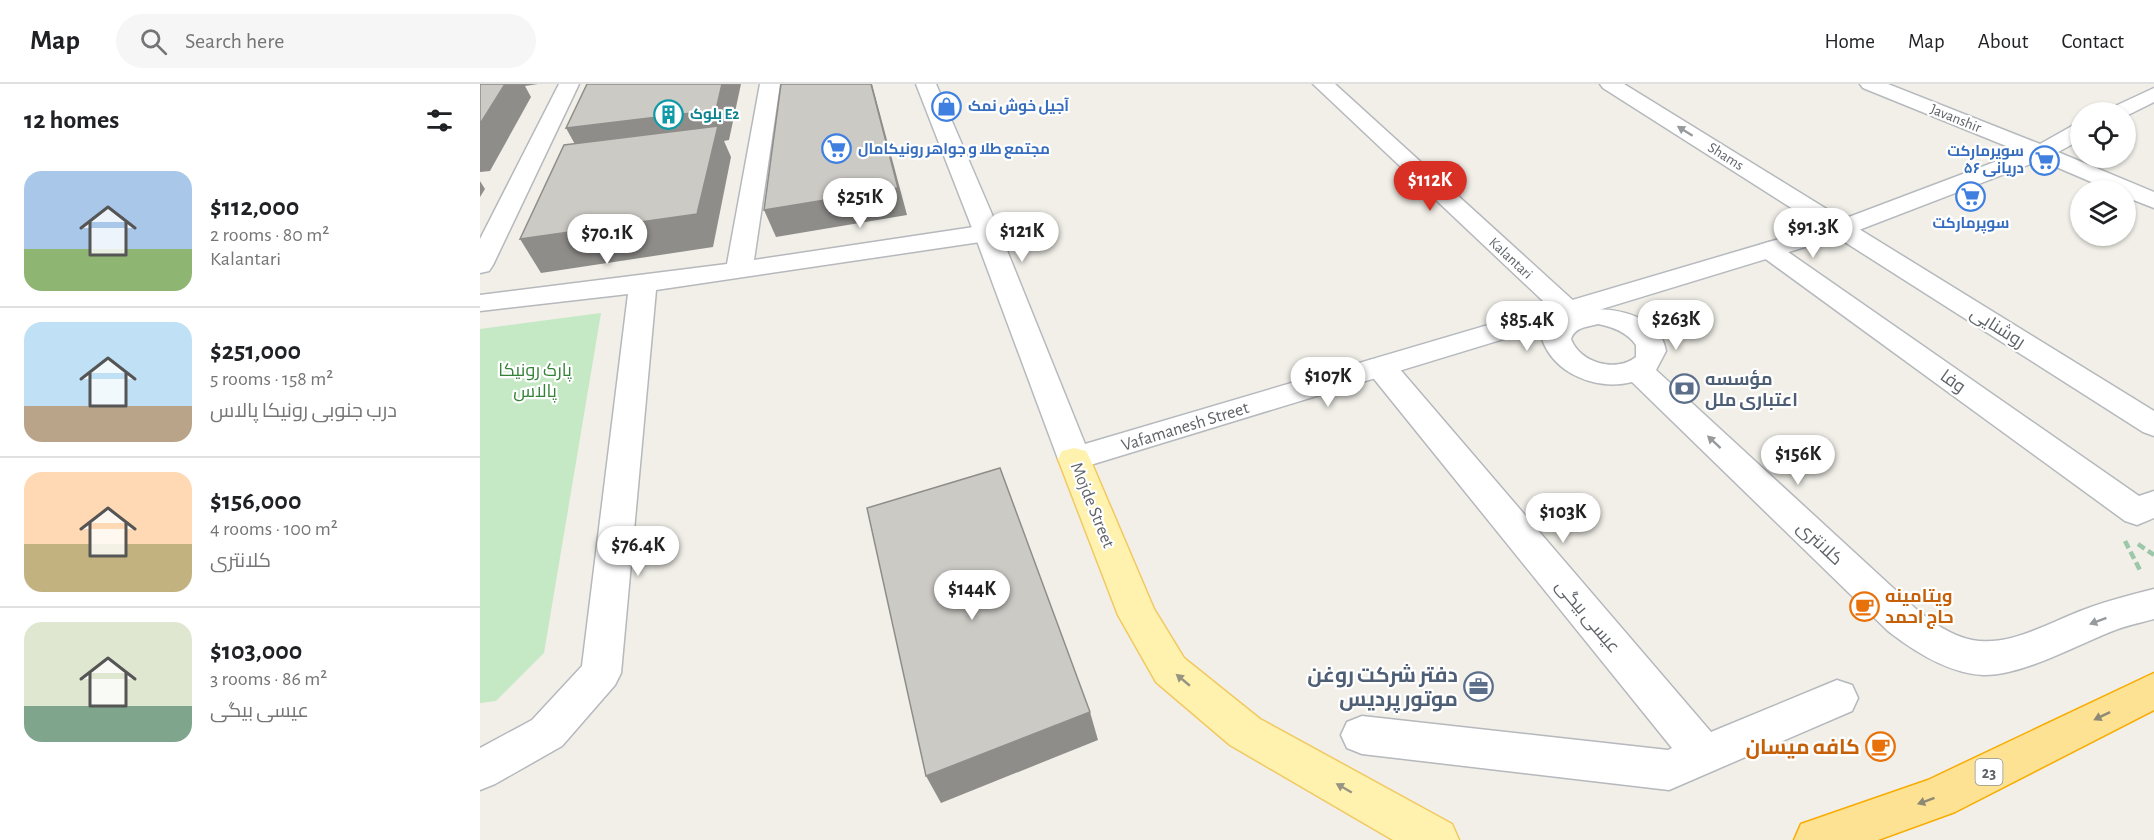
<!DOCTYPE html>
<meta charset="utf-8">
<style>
body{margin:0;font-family:"Alegreya Sans",Cairo,sans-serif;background:#f6f6f6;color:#202124;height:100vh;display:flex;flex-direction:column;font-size:22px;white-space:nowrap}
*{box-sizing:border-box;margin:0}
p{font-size:20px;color:#757577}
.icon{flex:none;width:33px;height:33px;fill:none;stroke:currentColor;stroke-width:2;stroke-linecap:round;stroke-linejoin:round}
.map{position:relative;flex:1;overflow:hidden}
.panel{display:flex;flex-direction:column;background:#fff;width:480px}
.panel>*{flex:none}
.fabs{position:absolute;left:1590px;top:18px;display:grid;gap:12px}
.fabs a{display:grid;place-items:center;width:66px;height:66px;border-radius:50%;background:#fff;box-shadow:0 2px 4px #0004;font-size:30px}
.price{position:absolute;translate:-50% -51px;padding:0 14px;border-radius:21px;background:#fff;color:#222;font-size:20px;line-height:39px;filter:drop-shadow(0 2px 3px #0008)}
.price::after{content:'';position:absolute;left:50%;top:36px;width:18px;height:14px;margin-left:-9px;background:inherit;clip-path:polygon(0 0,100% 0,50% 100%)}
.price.on{background:#d93025;color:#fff}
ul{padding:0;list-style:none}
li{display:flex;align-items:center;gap:18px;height:150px;padding:0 24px}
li+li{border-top:2px solid #e0e0e0}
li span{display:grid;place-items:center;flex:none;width:168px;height:120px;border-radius:18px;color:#555}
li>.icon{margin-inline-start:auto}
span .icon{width:72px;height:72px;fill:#fffc;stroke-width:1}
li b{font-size:26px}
h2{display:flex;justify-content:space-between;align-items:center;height:72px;padding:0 24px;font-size:26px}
header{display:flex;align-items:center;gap:36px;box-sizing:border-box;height:84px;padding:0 30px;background:#fff;border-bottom:2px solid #e0e0e0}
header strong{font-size:28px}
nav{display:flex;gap:33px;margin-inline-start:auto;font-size:21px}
.search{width:420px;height:54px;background:#f6f6f6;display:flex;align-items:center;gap:15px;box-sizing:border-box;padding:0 21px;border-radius:33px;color:#757577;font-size:22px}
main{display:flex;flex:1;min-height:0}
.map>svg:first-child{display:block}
</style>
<header>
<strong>Map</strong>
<div class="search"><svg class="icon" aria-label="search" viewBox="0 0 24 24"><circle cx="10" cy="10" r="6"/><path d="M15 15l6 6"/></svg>Search here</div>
<nav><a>Home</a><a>Map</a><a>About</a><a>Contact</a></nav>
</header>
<main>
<section class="panel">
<h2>12 homes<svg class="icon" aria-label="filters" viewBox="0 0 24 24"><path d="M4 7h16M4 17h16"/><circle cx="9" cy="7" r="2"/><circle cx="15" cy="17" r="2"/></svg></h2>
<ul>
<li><span style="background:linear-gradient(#a9c7e8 65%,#8fb573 0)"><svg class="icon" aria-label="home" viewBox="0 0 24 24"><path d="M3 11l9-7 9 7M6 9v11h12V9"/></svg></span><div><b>$112,000</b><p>2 rooms · 80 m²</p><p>Kalantari</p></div></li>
<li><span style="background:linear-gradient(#bfe0f5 70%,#b9a48a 0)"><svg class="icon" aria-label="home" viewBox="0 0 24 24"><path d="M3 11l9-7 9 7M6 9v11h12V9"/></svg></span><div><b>$251,000</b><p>5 rooms · 158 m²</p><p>درب جنوبی رونیکا پالاس</p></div></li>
<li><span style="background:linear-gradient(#ffd9b3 60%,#c2b280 0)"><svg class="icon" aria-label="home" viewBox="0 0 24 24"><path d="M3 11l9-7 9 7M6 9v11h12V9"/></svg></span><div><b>$156,000</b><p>4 rooms · 100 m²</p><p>کلانتری</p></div></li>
<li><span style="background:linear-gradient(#dfe7d0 70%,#7fa58c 0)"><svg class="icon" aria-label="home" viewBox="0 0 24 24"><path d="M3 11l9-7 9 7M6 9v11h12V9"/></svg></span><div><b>$103,000</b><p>3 rooms · 86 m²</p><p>عیسی بیگی</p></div></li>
</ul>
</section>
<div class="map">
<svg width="1674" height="756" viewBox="0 0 1674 756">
<rect width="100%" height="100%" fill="#f1efe8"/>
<path fill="#c5e8c5" d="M121,229L64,569L16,617L0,619V245Z"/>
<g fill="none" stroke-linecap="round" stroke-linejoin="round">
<defs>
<g id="street">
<path d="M79,0H99L13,181L9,187L0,189V155Z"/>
<path d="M280,0H300L274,176L507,141L516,144L520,149L516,154L507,157L176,206L141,589L135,601L82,662L15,700L0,706V664L52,636L102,582L148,210L0,227V211L247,180Z"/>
<path d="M833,0H855L1097,220L1100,227C1130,221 1180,231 1186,267L1176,286L1436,525C1452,538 1471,552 1492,556C1530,563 1568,539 1603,526C1626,517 1650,511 1674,505V535C1659,539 1644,542 1630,548C1595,562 1541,592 1503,591C1468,589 1435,568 1408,547L1152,298C1117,307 1074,290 1062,255L1070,239L1080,233ZM1118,240C1133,243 1147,248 1156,261V273C1136,289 1100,279 1091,255C1095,243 1107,243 1118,240Z"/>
<path d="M1120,0H1144L1674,327V352L1663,348L1123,4Z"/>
<path d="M1561,61L1674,108V124L1646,113V106H1630L1553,73L1550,68L1553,63Z"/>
<path d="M1289,158L1298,161L1659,412L1674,407V434L1657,441L1645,437L1280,171L1276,166L1280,161Z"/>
<path d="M901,274L912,276L1231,648L1357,596L1372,601L1378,614L1372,627L1189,706L882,670L867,664L861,651L867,638L882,632L1188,666L1192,664L890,290L886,283L890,276Z"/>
</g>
<g id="secondary">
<path d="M436,0H456L520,149L605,360L1353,139L1541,68L1383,4L1380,0H1408L1560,60L1592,42L1600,41V56L1569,73L1371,149L594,386L582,383L578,375L494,149Z"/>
<path d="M1674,4V18L1646,32V28H1627L1631,24Z"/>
</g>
<path id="primary" d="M594,364L606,367L610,375L674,525L704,574L780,635L972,740L979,756H913L750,661L676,598L638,531L578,375L582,367Z"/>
<path id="highway" d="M1674,589V626L1475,728L1398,756H1314L1321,740L1448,696Z"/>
</defs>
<use href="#street" stroke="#b5b8bc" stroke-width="3"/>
<use href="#secondary" stroke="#b6babf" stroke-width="3"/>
<use href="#primary" stroke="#f2c960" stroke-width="3"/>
<use href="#highway" stroke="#f9ab00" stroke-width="3"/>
<g stroke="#9cc7a9" stroke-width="4.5" stroke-dasharray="8 4" stroke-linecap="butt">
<path d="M1645,457L1661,488"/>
<path d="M1658,460L1674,471"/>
</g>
<use href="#street" fill="#fff" fill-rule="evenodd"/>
<use href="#secondary" fill="#fff" fill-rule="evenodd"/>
<use href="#primary" fill="#fff2af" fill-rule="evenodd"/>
<use href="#highway" fill="#fde293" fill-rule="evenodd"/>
</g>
<g fill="#8f8d8a">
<path d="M0,0H58L45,2L51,13L10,87L0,88Z"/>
<path d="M242,0H261L249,56L244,57L251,73L233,163L61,189L40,155L103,75L86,44Z"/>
<path d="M391,0H392L427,131L296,153L284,126Z"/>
<path d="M0,97L5,105L0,113Z"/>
<path d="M610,628L618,656L461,719L446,692Z"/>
</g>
<g fill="#cccac5" stroke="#8f8d8a" stroke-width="1.5">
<path d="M0,0H25L0,40Z"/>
<path d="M107,0H242L236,26L86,44Z"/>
<path d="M301,0H391L418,104L284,126Z"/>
<path d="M238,42L217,130L40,155L84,61Z"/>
<path d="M520,384L610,628L446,692L387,424Z"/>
</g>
<defs><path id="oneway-solid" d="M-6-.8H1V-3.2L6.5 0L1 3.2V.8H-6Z" transform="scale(1.5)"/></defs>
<g fill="#979a9d">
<use href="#oneway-solid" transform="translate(1205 47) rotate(-148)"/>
<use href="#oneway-solid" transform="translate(1234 358) rotate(-137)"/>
<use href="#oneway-solid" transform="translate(1618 537) rotate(159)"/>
</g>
<g fill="#979581">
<use href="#oneway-solid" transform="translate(703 596) rotate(-140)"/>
<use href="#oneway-solid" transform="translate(864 704) rotate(-150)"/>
</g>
<g fill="#8e8975">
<use href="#oneway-solid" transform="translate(1622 632) rotate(154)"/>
<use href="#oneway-solid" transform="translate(1446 717) rotate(160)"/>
</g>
<defs>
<symbol id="shop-ring" viewBox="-11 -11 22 22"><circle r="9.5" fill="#fff" stroke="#3f7fe0" stroke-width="1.5"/><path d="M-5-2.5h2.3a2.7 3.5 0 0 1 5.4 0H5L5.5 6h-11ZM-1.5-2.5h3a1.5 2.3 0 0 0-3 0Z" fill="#3f7fe0"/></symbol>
<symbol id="building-ring" viewBox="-11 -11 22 22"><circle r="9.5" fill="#fff" stroke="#0f9aa8" stroke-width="1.5"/><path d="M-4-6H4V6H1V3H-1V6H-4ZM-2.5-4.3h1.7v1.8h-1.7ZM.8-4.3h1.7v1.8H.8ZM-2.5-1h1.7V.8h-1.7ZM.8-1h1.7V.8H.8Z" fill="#0f9aa8"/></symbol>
<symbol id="supermarket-ring" viewBox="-11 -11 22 22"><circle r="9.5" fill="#fff" stroke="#3f7fe0" stroke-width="1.5"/><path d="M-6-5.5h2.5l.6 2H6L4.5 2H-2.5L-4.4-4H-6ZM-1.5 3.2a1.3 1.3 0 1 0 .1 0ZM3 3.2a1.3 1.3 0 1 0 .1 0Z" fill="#3f7fe0"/></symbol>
<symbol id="bank-ring" viewBox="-11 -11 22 22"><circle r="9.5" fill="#fff" stroke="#5c6f8a" stroke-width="1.5"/><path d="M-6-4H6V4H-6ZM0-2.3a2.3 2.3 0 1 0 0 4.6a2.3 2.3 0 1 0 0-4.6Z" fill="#5c6f8a"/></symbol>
<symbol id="cafe-ring" viewBox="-11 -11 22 22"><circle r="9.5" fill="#fff" stroke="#e8710a" stroke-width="1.5"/><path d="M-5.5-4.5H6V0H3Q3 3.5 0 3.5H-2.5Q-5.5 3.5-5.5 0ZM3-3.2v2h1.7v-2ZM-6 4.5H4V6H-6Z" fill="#e8710a"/></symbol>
<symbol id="office-ring" viewBox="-11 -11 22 22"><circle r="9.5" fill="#fff" stroke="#5c6f8a" stroke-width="1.5"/><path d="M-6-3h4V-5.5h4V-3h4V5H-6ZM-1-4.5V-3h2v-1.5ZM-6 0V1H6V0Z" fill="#5c6f8a"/></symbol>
</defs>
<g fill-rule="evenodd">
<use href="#shop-ring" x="450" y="6" width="33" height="33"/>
<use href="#building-ring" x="172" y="14" width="33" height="33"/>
<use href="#supermarket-ring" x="340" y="48" width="33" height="33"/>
<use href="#supermarket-ring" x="1548" y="60" width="33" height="33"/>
<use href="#supermarket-ring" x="1474" y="96" width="33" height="33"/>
<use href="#bank-ring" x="1188" y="288" width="33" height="33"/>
<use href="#cafe-ring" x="1368" y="506" width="33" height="33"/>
<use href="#office-ring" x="982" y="586" width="33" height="33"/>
<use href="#cafe-ring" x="1384" y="646" width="33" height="33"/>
</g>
<g text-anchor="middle" stroke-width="4.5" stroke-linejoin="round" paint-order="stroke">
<g font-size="15" font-weight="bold" fill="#366cbe" stroke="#fff" text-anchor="start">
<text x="488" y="27">آجیل خوش نمک</text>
<text x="378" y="70">مجتمع طلا و جواهر رونیکامال</text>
<text x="1544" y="72" text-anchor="end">سوپرمارکت<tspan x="1544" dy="17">۵۶ دریانی</tspan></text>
<text x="1491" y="144" text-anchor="middle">سوپرمارکت</text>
</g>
<g font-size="15" font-weight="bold" fill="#0d838f" stroke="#fff" text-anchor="start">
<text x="210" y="35">بلوک E2</text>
</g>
<g font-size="15" fill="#5f6368" stroke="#fff">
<text transform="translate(1476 34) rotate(22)" y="5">Javanshir</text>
<text transform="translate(1246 72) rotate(32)" y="5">Shams</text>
<text transform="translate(1031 174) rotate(43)" y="5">Kalantari</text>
</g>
<rect fill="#fff" stroke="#8f9295" stroke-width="1.5" x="1495.5" y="675" width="27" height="26" rx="4.5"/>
<g font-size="16" font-weight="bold" fill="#5f6368">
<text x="1509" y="694">23</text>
</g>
<g font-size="18" fill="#5f6368" stroke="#fff">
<text transform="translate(1518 243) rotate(32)" y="6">روشنایی</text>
<text transform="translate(1473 297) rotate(35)" y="6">وفا</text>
<text transform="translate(705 342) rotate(-17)" y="6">Vafamanesh Street</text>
<text transform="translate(613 421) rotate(68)" y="6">Mojde Street</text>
<text transform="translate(1340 459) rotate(43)" y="6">کلانتری</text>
<text transform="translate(1108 532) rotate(50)" y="6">عیسی بیگی</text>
</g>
<g font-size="18" fill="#348238" stroke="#fff">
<text x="55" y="292">پارک رونیکا<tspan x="55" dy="21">پالاس</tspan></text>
</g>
<g font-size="18" font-weight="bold" fill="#4e5e75" stroke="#fff" text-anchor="start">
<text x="1225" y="301">مؤسسه<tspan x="1225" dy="21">اعتباری ملل</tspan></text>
</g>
<g font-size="18" font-weight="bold" fill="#c56008" stroke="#fff" text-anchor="start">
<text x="1405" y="518">ویتامینه<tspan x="1405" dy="21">حاج احمد</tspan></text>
</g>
<g font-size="21" font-weight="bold" fill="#4e5e75" stroke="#fff" text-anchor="end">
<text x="978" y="598">دفتر شرکت روغن<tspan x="978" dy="24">موتور پردیس</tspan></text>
</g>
<g font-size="21" font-weight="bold" fill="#c56008" stroke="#fff" text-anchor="end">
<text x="1380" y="670">کافه میسان</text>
</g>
</g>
</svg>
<div class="fabs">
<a><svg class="icon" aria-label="locate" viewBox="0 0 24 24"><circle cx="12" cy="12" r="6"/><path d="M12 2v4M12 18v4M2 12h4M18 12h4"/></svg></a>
<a><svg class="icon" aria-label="layers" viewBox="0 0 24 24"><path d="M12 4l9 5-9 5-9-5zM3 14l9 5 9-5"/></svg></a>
</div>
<b class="price on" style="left:950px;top:128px">$112K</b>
<b class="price" style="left:380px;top:145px">$251K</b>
<b class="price" style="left:1333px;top:175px">$91.3K</b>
<b class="price" style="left:542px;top:179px">$121K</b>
<b class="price" style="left:127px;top:181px">$70.1K</b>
<b class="price" style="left:1196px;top:267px">$263K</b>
<b class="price" style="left:1047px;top:268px">$85.4K</b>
<b class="price" style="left:848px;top:324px">$107K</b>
<b class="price" style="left:1318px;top:402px">$156K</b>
<b class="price" style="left:1083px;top:460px">$103K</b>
<b class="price" style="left:158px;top:493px">$76.4K</b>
<b class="price" style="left:492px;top:537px">$144K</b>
</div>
</main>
